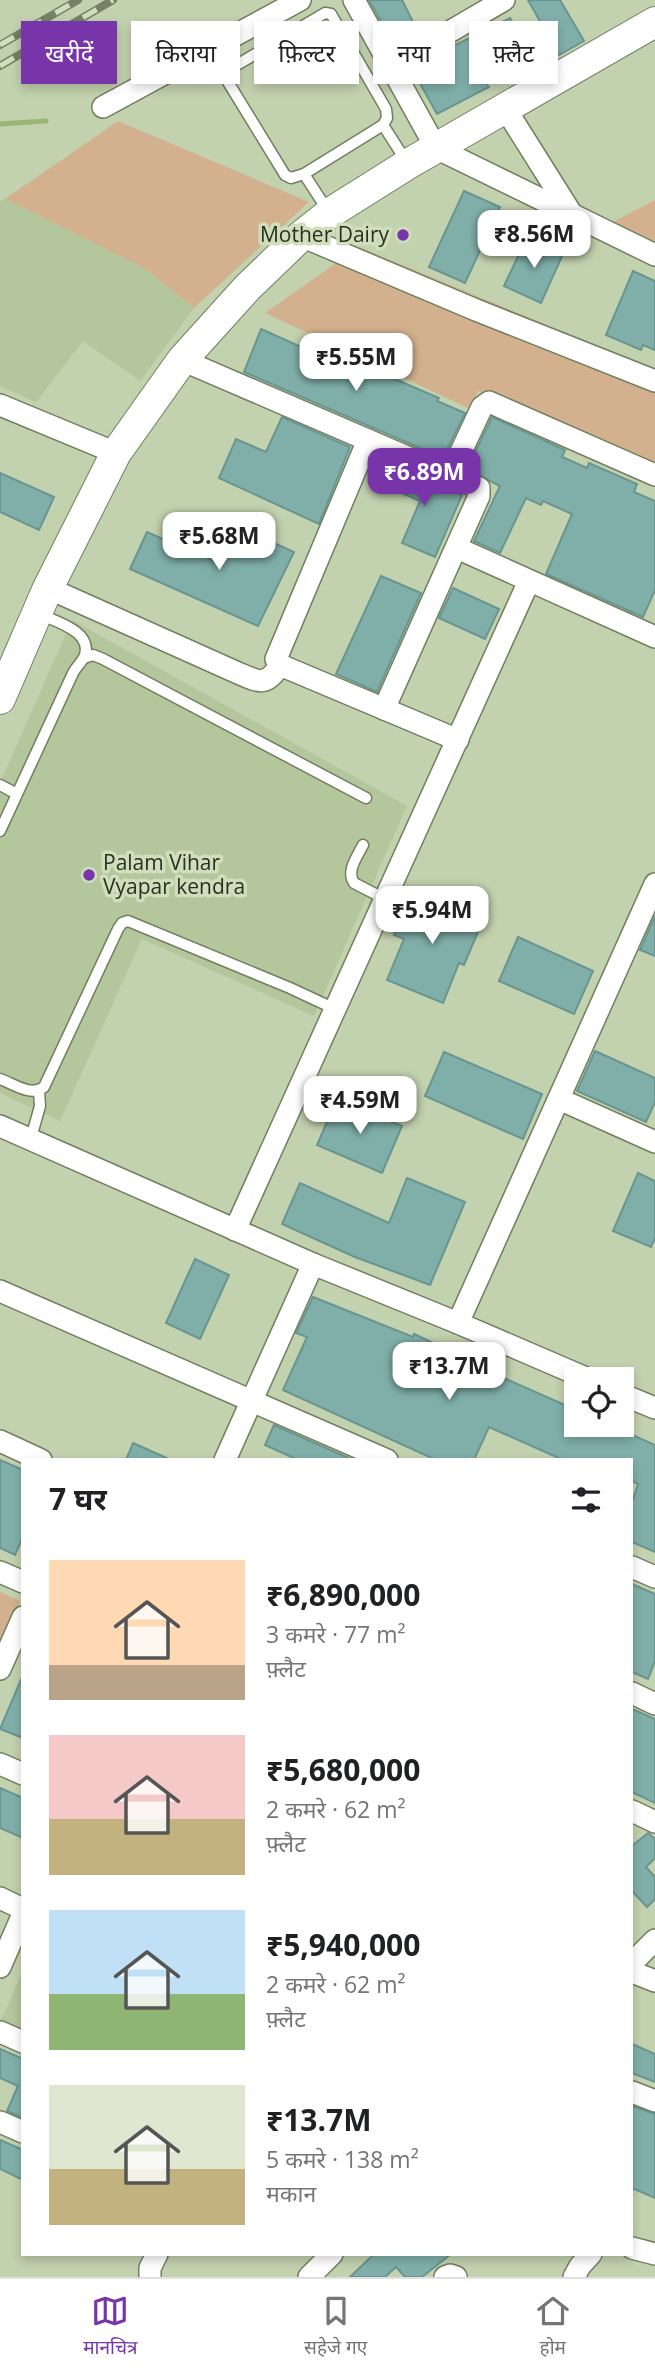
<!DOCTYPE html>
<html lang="hi">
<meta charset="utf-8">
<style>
body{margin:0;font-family:"Open Sans","Noto Sans Devanagari",sans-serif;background:#f6f6f6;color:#202124;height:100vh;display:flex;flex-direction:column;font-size:26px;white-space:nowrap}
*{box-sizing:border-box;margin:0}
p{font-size:23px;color:#757577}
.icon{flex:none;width:38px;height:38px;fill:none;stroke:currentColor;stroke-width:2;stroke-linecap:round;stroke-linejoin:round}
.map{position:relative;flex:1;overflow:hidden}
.panel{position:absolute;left:21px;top:1458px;width:612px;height:798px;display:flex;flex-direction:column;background:#fff;border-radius:0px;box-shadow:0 4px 10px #0003}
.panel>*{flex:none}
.banner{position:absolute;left:21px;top:21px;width:614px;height:63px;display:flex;gap:14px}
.controls{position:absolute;left:564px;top:1367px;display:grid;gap:14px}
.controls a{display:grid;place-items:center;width:70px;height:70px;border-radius:0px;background:#fff;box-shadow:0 4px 10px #0003;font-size:35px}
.price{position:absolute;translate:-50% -60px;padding:0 16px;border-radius:14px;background:#fff;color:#222;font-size:23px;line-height:46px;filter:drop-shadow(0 2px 4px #0008)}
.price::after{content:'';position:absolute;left:50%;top:42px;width:21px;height:16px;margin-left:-10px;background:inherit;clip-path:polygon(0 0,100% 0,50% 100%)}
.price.active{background:#7735a9;color:#fff}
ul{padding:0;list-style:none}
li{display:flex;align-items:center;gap:21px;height:175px;padding:0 28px}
li span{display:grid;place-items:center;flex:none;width:196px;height:140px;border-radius:0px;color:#555}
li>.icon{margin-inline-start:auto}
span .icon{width:84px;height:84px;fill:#fffc;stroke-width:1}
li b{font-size:30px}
h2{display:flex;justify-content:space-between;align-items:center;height:84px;padding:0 28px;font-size:30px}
.chip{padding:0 24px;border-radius:0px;background:#fff;box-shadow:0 4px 10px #0003;font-size:24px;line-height:63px}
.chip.active{background:#7735a9;color:#fff}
.menu{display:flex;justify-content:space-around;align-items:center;height:98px;border-top:2px solid #e0e0e0;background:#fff;font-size:19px;color:#757577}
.menu a{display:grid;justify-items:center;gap:4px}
.menu .active{color:#7735a9}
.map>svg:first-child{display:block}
</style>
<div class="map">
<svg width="655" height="2277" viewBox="0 0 655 2277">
<rect width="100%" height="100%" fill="#c2d1ae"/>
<g fill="#b4c69c">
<path d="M5,199L144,268L194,308L140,381L83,341L36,402L0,386V201Z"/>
<path d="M72,620L407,806L314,1016L142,939L60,1121L0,1093V783Z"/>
<path d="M23,1971V2032L0,2022Z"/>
</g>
<g fill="#d4b18e">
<path d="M118,121L309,202L194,308L144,268L5,199Z"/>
<path d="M655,200V243L611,223Z"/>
<path d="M359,247L655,370V467L478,391L470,409L265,313Z"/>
<path d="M0,1592L20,1601L0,1645Z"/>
</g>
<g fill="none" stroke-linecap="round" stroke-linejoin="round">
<path stroke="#9bb674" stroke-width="5" d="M0,124L46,121"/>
</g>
<g fill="#80afa9" stroke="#689590" stroke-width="2">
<path d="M369,0H402L416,28L392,41Z"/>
<path d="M528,0H560L584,41L559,55Z"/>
<path d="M510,18L532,60L486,83L489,87L437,114L413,71L441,56L439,53Z"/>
<path d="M464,191L500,207L465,283L429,267Z"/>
<path d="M527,237L563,254L541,303L504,286Z"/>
<path d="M633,271L655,281V350L643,345L641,350L606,335Z"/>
<path d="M261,329L312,352L313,349L342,361L343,357L439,398L437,401L465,413L443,458L244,372Z"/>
<path d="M282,417L350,447L319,524L219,478L236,439L266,452Z"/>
<path d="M492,417L565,450L562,457L587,468L589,463L637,484L634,492L655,501V590L643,617L546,574L572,514L543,501L541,505L526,498L500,553L474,541L500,486L467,469Z"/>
<path d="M387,463L462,495L435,557L402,543L420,501L379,483Z"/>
<path d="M0,473L54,497L39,530L0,512Z"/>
<path d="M236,526L294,552L258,626L130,569L147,532L165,540L166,537L219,564Z"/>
<path d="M381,576L421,593L377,692L336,674Z"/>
<path d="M453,588L499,609L485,639L439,618Z"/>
<path d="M413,891L483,920L464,965L459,963L443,1003L387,980L404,939L394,935Z"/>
<path d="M655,916V956L640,950Z"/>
<path d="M518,937L593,971L574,1014L499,981Z"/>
<path d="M595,1051L655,1078V1102L646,1122L577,1091Z"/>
<path d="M444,1052L542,1094L523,1139L425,1096Z"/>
<path d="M337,1099L402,1126L382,1173L317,1145Z"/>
<path d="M638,1173L655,1181V1238L651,1247L613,1231Z"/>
<path d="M407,1178L465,1202L430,1285L355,1257L282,1224L300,1183L389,1223Z"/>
<path d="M195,1259L229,1275L200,1339L166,1323Z"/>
<path d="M313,1297L413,1337L414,1334L478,1364L477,1366L576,1410V1424H608L655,1445V1552L632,1542V1502L638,1484L632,1481V1460H563L489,1427L474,1460H436L283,1390L307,1337L296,1333Z"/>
<path d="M274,1425L353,1460H298L265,1445Z"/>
<path d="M133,1443L171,1460H126Z"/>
<path d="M0,1460L23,1470V1537L15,1555L0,1548Z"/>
<path d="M632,1584L655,1594V1661L648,1679L632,1672Z"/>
<path d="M23,1675V1738L0,1729Z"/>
<path d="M632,1709L655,1719V1803L632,1792Z"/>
<path d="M0,1788L23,1798V1838L0,1828Z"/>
<path d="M648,1833L655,1839V1858L646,1867L655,1877V1899L647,1907L632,1891V1846Z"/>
<path d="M632,2044L655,2054V2082L632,2073Z"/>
<path d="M0,2049L23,2059V2118L7,2111L18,2086L0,2078Z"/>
<path d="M632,2106L655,2114V2198L632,2188Z"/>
<path d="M0,2140L23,2150V2180L0,2169Z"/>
<path d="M374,2254H451L422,2277H405L396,2267L385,2277H350Z"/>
</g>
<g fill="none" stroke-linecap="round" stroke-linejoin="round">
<defs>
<g id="lane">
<path d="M325,13L331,14L386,109L387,118L383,125L304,174L291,178L285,175L228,82L227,77L235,66Z"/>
<path d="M383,125L406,161"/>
<path d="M304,174L328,211"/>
<path d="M84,658L93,655L103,659L366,798"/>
<path d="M0,785L17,794"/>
<path d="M0,831L73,673C76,667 83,661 85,655C92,631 56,622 40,614"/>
<path d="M363,845C357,857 346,871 354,883L385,899"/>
<path d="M0,1079C14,1084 31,1097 44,1087L118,929L122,923L128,921L290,988L335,1009"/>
<path d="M31,1138L40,1106L39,1091"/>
</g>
<g id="street">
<path d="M354,0L436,148L655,255"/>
<path d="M391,66L504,0"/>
<path d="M103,107L300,0"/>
<path d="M505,108L571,213"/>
<path d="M301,236L476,310L655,381"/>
<path d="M182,360L479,488V496L384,709"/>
<path d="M0,405L116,453"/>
<path d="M450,475L482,407L489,402L655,475"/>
<path d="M457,548L655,637"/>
<path d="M48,588L238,673C259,682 266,687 280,665L276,659L368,440"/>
<path d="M280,665L458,740"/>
<path d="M559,1099L655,1142"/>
<path d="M0,1126L313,1264L458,1323L588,1379"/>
<path d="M235,1230L529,581"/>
<path d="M0,1291L387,1460"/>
<path d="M458,1323L655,884"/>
<path d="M621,1394L655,1408"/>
<path d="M0,1441L41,1460"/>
<path d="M225,1460L313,1264"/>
<path d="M632,1567L655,1577"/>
<path d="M0,1572L23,1582"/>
<path d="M0,1669L23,1617"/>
<path d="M632,1693L655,1704"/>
<path d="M0,1764L23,1774"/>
<path d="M632,1811L655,1822"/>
<path d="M0,1898L23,1909"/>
<path d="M632,1963L655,1940"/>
<path d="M0,1967L23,1914"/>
<path d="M632,1972L655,1981"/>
<path d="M0,2032L23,2042"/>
<path d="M632,2092L655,2101"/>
<path d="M0,2122L23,2132"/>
<path d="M632,2248L655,2254"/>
<path d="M150,2277V2268L157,2254"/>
<path d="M309,2277L332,2254"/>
<path d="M445,2277L450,2275L456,2277"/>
<path d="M574,2277L580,2266L591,2254"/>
</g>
<path id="secondary" d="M0,699L47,590L116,453L182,360L247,288L301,236L330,213L408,164L655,22"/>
</defs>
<use href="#lane" stroke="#717f5f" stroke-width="13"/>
<use href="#street" stroke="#717f5f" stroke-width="24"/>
<use href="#secondary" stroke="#717f5f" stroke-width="32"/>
<use href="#lane" stroke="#fff" stroke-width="10"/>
<use href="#street" stroke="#fff" stroke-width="21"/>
<use href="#secondary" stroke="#fff" stroke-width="30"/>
<defs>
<g id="rail">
<path d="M0,45L78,0"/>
<path d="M0,66L113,0"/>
</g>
</defs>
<use href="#rail" stroke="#758067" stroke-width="8"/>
<use href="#rail" stroke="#cfdebb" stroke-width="5" stroke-dasharray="16" stroke-linecap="butt"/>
</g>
<g fill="#7735a9" stroke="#cfdebb" stroke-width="2.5">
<circle cx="403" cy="235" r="7"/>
<circle cx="89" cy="875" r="7"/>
</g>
<g text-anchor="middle" stroke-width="7" stroke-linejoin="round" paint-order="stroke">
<g font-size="21" fill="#292f21" stroke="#cfdebb" text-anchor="end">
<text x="389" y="242">Mother Dairy</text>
<text x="103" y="870" text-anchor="start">Palam Vihar<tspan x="103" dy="24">Vyapar kendra</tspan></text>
</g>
</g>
</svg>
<div class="controls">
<a><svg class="icon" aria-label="locate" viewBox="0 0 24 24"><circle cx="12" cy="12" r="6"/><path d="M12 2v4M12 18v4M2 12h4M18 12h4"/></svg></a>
</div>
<b class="price" style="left:534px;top:270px">₹8.56M</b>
<b class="price" style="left:356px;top:393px">₹5.55M</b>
<b class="price active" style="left:424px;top:508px">₹6.89M</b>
<b class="price" style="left:219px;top:572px">₹5.68M</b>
<b class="price" style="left:432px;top:946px">₹5.94M</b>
<b class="price" style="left:360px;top:1136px">₹4.59M</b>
<b class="price" style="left:449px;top:1402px">₹13.7M</b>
<div class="banner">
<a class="chip active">खरीदें</a>
<a class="chip">किराया</a>
<a class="chip">फ़िल्टर</a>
<a class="chip">नया</a>
<a class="chip">फ़्लैट</a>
</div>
<section class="panel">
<h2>7 घर<svg class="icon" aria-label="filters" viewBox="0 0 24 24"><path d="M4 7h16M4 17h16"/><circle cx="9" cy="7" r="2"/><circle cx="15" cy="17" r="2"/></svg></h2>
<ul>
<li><span style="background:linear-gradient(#ffd9b3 75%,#b9a48a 0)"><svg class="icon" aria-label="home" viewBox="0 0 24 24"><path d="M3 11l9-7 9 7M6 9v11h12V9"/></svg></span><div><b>₹6,890,000</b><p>3 कमरे · 77 m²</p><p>फ़्लैट</p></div></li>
<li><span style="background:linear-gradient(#f6c9c9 60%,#c2b280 0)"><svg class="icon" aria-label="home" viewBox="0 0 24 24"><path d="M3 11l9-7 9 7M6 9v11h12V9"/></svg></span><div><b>₹5,680,000</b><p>2 कमरे · 62 m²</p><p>फ़्लैट</p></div></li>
<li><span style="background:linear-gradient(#bfe0f5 60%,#8fb573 0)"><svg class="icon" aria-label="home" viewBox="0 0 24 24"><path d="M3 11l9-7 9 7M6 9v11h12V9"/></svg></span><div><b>₹5,940,000</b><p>2 कमरे · 62 m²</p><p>फ़्लैट</p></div></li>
<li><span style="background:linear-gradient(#dfe7d0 60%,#c2b280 0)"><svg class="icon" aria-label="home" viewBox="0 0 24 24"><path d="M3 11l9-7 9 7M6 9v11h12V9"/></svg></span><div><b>₹13.7M</b><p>5 कमरे · 138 m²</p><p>मकान</p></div></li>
</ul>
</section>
</div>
<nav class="menu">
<a class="active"><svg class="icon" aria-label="map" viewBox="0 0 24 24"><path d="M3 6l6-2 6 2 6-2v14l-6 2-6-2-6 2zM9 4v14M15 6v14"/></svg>मानचित्र</a>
<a><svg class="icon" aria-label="saved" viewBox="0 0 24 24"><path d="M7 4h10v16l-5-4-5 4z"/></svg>सहेजे गए</a>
<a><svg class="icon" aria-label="home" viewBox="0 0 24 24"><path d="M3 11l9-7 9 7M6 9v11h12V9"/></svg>होम</a>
</nav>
